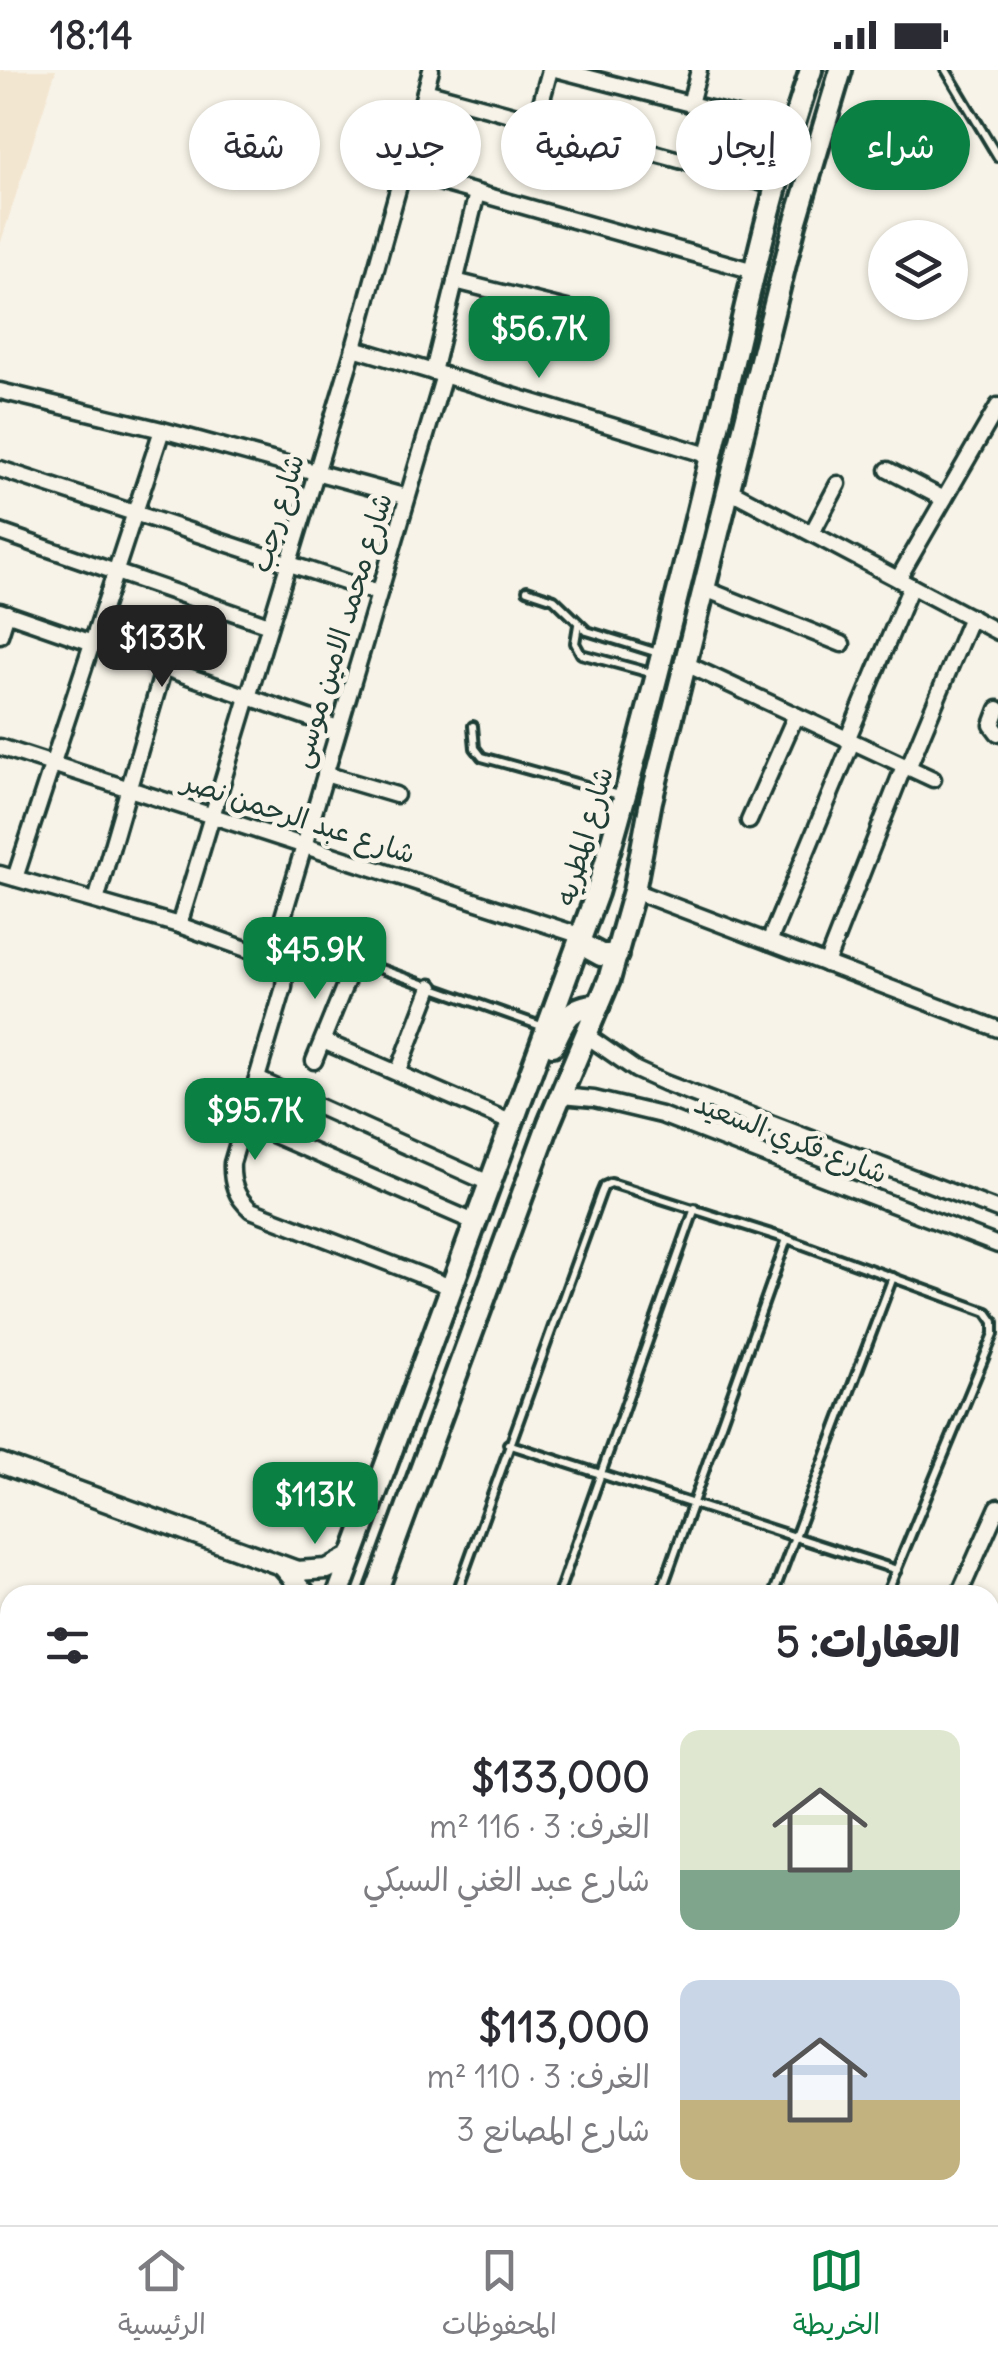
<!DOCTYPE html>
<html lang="ar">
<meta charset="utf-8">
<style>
body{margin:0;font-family:Delius,"Playpen Sans Arabic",sans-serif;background:#f2f2f3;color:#2b2b33;direction:rtl;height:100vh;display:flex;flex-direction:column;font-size:38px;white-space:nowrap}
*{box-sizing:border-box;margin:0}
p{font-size:32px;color:#7c7c81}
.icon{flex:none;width:55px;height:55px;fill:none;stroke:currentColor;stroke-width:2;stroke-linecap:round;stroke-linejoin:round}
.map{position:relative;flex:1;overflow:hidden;direction:ltr}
.sheet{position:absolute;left:0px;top:1515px;width:1000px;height:640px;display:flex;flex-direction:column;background:#fff;border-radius:30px 30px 0 0;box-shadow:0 2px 8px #0004;direction:rtl}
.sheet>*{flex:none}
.guide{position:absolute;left:30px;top:30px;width:940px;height:90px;direction:rtl;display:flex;gap:20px}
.buttons{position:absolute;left:868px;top:150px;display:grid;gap:20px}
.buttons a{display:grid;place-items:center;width:100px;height:100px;border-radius:50%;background:#fff;box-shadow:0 2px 8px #0004;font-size:50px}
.price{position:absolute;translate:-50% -85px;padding:0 22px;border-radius:20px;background:#0b8043;color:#fff;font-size:32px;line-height:65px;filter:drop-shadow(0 2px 5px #0008)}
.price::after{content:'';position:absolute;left:50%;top:60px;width:30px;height:22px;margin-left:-15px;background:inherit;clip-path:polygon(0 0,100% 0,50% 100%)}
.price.selected{background:#222;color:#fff}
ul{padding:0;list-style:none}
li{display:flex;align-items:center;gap:30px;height:250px;padding:0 40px}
li span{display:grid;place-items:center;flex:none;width:280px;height:200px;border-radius:20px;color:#555}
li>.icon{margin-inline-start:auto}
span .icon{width:120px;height:120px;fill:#fffc;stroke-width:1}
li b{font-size:42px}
h2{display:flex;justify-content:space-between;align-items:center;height:120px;padding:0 40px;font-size:42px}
.tag{padding:0 35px;border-radius:45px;background:#fff;box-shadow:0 2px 8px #0004;font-size:35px;line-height:90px}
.tag.selected{background:#0b8043;color:#fff}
.status{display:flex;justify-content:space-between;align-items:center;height:70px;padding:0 50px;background:#fff;direction:ltr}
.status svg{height:28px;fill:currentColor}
.menu{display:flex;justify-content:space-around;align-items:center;height:140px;border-top:2px solid #e1e1e2;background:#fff;font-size:28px;color:#7c7c81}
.menu a{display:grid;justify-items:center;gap:5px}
.menu .selected{color:#0b8043}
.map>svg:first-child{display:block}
</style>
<div class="status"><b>18:14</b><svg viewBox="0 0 49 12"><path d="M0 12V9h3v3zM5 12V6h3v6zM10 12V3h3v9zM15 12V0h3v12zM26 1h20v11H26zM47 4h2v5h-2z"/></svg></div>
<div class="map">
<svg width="998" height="2155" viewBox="0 0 998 2155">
<rect width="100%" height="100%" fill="#f7f3e8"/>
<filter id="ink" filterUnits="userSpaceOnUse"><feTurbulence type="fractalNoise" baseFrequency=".01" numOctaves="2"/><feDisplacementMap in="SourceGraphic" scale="20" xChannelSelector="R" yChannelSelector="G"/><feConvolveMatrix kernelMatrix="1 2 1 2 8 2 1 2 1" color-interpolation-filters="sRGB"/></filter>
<g filter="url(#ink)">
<path fill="#f3e6d1" d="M0,0H56L0,175Z"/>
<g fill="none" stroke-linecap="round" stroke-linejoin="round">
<defs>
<g id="service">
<path d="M946,0L998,87"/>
<path d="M527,520L554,529L587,561L658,583"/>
<path d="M578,555L575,573L581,584L651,603"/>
<path d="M473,656L475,678L482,687L619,725"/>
<path d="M344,886L544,957"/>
<path d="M508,1374L897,1500"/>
<path d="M456,1525L601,1123L604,1116L611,1113L787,1169L987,1242L994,1252V1264L886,1525"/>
<path d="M558,1525L695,1138"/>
<path d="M660,1525L787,1169"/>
<path d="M773,1525L893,1207"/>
<path d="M247,2145L249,2155"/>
<path d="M455,2145L485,2155"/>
<path d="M628,2155L632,2145"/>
</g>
<g id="minor">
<path d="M559,0L791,60"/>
<path d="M425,21L775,116"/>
<path d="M690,34L699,0"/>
<path d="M536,51L550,0"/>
<path d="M403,102L754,201"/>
<path d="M455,211L583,243"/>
<path d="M354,278L711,386"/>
<path d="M433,302L477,123"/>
<path d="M0,321L162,360L407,427"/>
<path d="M0,399L378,523"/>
<path d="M888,400L944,429"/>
<path d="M729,420L998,562"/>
<path d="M0,462L269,555"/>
<path d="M812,463L838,414"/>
<path d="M898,509L998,336"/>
<path d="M705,519L842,574"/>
<path d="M0,541L338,658"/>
<path d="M0,565L7,543"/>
<path d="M686,594L933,709"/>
<path d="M998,639L992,655L998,663"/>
<path d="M847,670L911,516"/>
<path d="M0,677L582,866"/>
<path d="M908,698L971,547"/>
<path d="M325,704L396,725"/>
<path d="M749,751L795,647"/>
<path d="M0,804L179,855L277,890L285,903L284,917L232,1093C231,1113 236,1127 251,1140L451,1217"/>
<path d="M15,808L162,360"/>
<path d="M634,821L998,959"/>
<path d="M96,831L164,597"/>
<path d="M179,855L354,278L431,0"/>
<path d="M769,872L852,672"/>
<path d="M271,887L444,305"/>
<path d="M826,894L904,696"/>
<path d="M587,966L636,1000L665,1013L998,1140"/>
<path d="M323,971L510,1052"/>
<path d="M314,991L355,890"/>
<path d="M398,1003L431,917"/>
<path d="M257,1009L489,1113"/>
<path d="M561,1026L594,1029L661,1045L998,1175"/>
<path d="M244,1052L474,1152"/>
<path d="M959,1525L998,1437"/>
<path d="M990,1781L998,1764"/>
<path d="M990,1991L998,1993"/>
<path d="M683,2155L687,2145"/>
</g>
<g id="tertiary">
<path d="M0,1393L297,1501L327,1499L353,1485"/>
<path d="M283,1497L307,1525"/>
</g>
<g id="secondary">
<path d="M579,873L601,885H617"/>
<path d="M553,975C563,952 570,934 599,935"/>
<path d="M338,1525L597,823C640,677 677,530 712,382C742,254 769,125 811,0"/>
<path d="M375,1525L549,1053L609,910L634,821L651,731L795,154L841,0"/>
<path d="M0,2133L10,2135"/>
<path d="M179,2145L189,2155"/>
</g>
</defs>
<use href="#service" stroke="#1f3d34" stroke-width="14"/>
<use href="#minor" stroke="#1f3d34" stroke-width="21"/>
<use href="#tertiary" stroke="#1f3d34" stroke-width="25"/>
<use href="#secondary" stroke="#1f3d34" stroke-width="28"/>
<path stroke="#1f3d34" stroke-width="2.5" stroke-dasharray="10 8" stroke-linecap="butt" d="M80,2155L82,2145"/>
<use href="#service" stroke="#f7f3e8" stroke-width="6"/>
<use href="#minor" stroke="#f7f3e8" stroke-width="14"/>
<use href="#tertiary" stroke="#f7f3e8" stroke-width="18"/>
<use href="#secondary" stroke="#f7f3e8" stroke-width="20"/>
</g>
</g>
<g text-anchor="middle" stroke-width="10" stroke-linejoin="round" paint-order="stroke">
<g font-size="28" fill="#1f3d34" stroke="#f7f3e8">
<text transform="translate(277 443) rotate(-73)" y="10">شارع رجب</text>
<text transform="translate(341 560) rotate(-73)" y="10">شارع محمد الامين موسى</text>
<text transform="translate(299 747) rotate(18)" y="10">شارع عبد الرحمن نصر</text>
<text transform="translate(584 766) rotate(-74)" y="10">شارع المطريه</text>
<text transform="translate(791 1068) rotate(21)" y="10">شارع فكري السعيد</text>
</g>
</g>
</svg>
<div class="buttons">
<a><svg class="icon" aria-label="layers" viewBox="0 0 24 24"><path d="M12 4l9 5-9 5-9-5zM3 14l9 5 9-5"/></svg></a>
</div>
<b class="price" style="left:539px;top:311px">$56.7K</b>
<b class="price selected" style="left:162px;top:620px">$133K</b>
<b class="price" style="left:315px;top:932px">$45.9K</b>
<b class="price" style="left:255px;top:1093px">$95.7K</b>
<b class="price" style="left:315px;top:1477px">$113K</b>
<div class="guide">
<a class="tag selected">شراء</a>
<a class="tag">إيجار</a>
<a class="tag">تصفية</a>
<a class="tag">جديد</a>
<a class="tag">شقة</a>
</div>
<section class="sheet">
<h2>العقارات: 5<svg class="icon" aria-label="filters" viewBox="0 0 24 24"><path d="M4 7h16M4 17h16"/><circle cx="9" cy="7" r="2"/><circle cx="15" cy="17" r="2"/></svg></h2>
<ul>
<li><span style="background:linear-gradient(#dfe7d0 70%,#7fa58c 0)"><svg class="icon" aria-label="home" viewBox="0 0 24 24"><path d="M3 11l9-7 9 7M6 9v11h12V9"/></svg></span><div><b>$133,000</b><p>الغرف: 3 · 116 m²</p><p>شارع عبد الغني السبكي</p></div></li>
<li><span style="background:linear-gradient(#c9d6e8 60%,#c2b280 0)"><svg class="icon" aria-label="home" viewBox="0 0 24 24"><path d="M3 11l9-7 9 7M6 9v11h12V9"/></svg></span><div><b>$113,000</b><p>الغرف: 3 · 110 m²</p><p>شارع المصانع 3</p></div></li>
</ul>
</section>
</div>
<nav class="menu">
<a class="selected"><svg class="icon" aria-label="map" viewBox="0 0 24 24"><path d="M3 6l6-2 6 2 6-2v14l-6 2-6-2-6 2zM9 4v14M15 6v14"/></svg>الخريطة</a>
<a><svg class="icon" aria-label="saved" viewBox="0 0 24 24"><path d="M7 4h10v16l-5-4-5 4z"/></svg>المحفوظات</a>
<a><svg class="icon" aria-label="home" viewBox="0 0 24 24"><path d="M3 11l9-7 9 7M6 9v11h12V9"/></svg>الرئيسية</a>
</nav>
